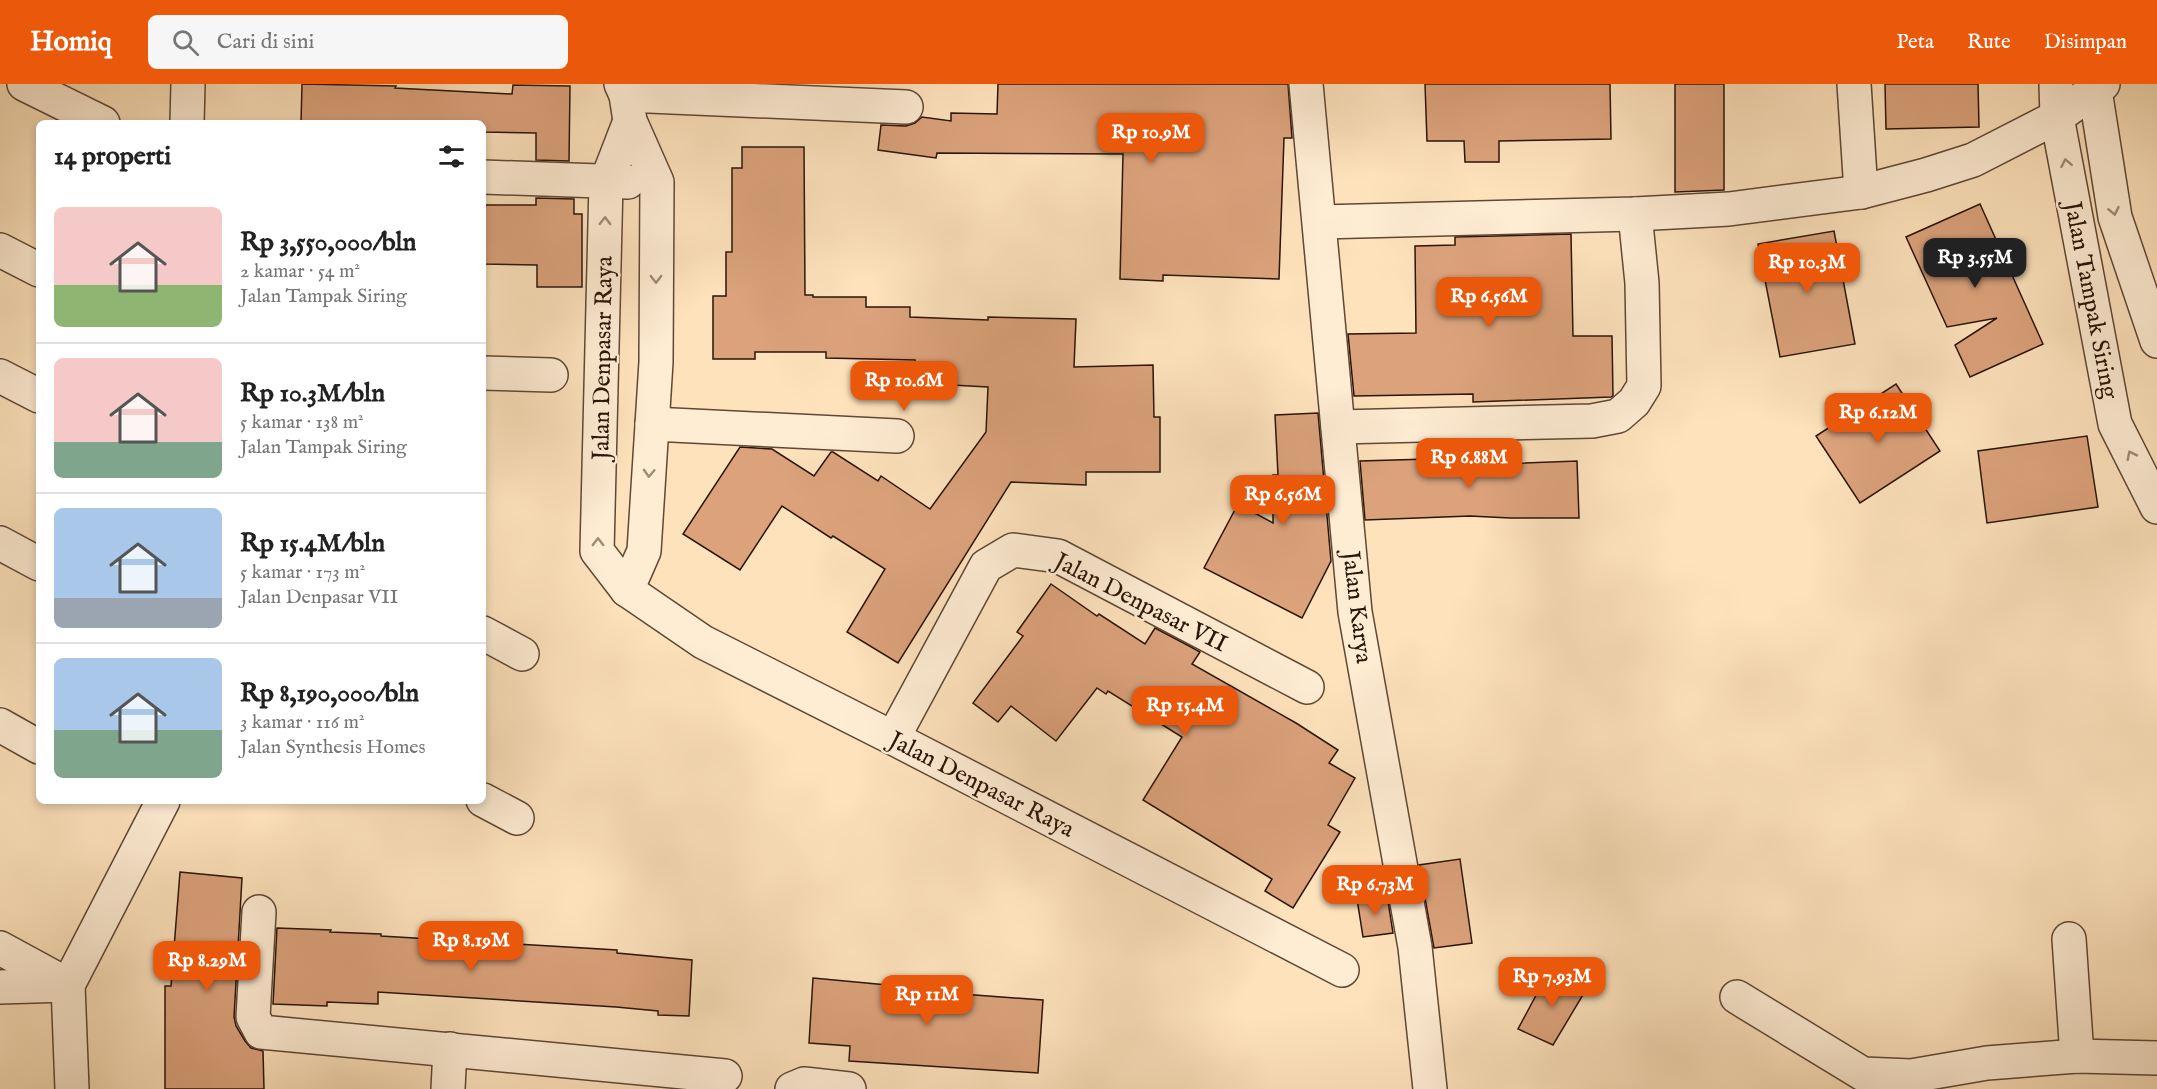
<!DOCTYPE html>
<html lang="id">
<meta charset="utf-8">
<style>
body{margin:0;font-family:"IM FELL English",serif;background:#f6f6f6;color:#222;height:100vh;display:flex;flex-direction:column;font-size:22px;white-space:nowrap}
*{box-sizing:border-box;margin:0}
p{font-size:20px;color:#767676}
.icon{flex:none;width:33px;height:33px;fill:none;stroke:currentColor;stroke-width:2;stroke-linecap:round;stroke-linejoin:round}
.map{position:relative;flex:1;overflow:hidden}
.panel{position:absolute;left:36px;top:36px;width:450px;height:684px;display:flex;flex-direction:column;background:#fff;border-radius:9px;box-shadow:0 3px 9px #0003}
.panel>*{flex:none}
.price{position:absolute;translate:-50% -51px;padding:0 14px;border-radius:12px;background:#ea580c;color:#fff;font-size:20px;line-height:39px;filter:drop-shadow(0 2px 3px #0008)}
.price::after{content:'';position:absolute;left:50%;top:36px;width:18px;height:14px;margin-left:-9px;background:inherit;clip-path:polygon(0 0,100% 0,50% 100%)}
.price.on{background:#222;color:#fff}
ul{padding:0;list-style:none}
li{display:flex;align-items:center;gap:18px;height:150px;padding:0 18px}
li+li{border-top:2px solid #e0e0e0}
li span{display:grid;place-items:center;flex:none;width:168px;height:120px;border-radius:9px;color:#555}
li>.icon{margin-inline-start:auto}
span .icon{width:72px;height:72px;fill:#fffc;stroke-width:1}
li b{font-size:26px}
h2{display:flex;justify-content:space-between;align-items:center;height:72px;padding:0 18px;font-size:26px}
header{display:flex;align-items:center;gap:36px;box-sizing:border-box;height:84px;padding:0 30px;background:#ea580c;color:#fff}
header strong{font-size:28px}
nav{display:flex;gap:33px;margin-inline-start:auto;font-size:21px}
.search{width:420px;height:54px;background:#f6f6f6;display:flex;align-items:center;gap:15px;box-sizing:border-box;padding:0 21px;border-radius:9px;color:#767676;font-size:22px}
.map>svg:first-child{display:block}
</style>
<header>
<strong>Homiq</strong>
<div class="search"><svg class="icon" aria-label="search" viewBox="0 0 24 24"><circle cx="10" cy="10" r="6"/><path d="M15 15l6 6"/></svg>Cari di sini</div>
<nav><a>Peta</a><a>Rute</a><a>Disimpan</a></nav>
</header>
<div class="map">
<svg width="2157" height="1005" viewBox="0 0 2157 1005">
<rect width="100%" height="100%" fill="#fde2bc"/>
<filter id="stains"><feTurbulence type="fractalNoise" baseFrequency=".00333" numOctaves="4"/><feColorMatrix values="0 0 0 0 .2 0 0 0 0 .09 0 0 0 0 .02 0 0 0 .5 -.17"/></filter>
<radialGradient id="worn" r=".72"><stop offset=".6" stop-color="#630" stop-opacity="0"/><stop offset="1" stop-color="#630" stop-opacity=".3"/></radialGradient>
<g fill="#dba27c" stroke="#2a1408" stroke-width="1.5">
<path d="M302,0L396,2L395,4L512,10L513,1L570,2L569,77L536,76V49L483,48V39H301Z"/>
<path d="M998,0H1288L1292,54H1284L1279,195L1163,191V197L1120,195L1123,70L937,69L936,74L878,66L881,41L906,42L915,39L922,33L951,37V29L997,30Z"/>
<path d="M1425,0H1610L1611,55L1499,57V78H1465L1464,57H1427Z"/>
<path d="M1675,0H1724V106L1675,108Z"/>
<path d="M1885,0H1978L1979,43L1886,45Z"/>
<path d="M742,63H804L805,211H813V213H866V223H910V233L988,236V233L1076,235L1074,283L1153,281L1154,333H1160V388H1086V401L1011,398L898,579L847,548L885,485L833,452L831,454L782,422L740,486L683,450L740,363L772,365L814,392L831,368H833L878,397L881,392L930,425L986,348L988,303L914,299L915,276L826,274V268H755V275H713V212H726V168H732V84H742Z"/>
<path d="M536,114L574,115V130H582V203H537V181L483,180V121H536Z"/>
<path d="M1980,120L2043,260L1970,293L1955,261L1997,234L1947,243L1906,153Z"/>
<path d="M1834,147L1855,260L1780,273L1758,160Z"/>
<path d="M1571,150L1573,252H1612L1613,312L1611,313L1473,318V310L1354,312L1348,250L1416,249L1415,162L1455,161V153Z"/>
<path d="M1896,300L1940,367L1860,419L1816,352Z"/>
<path d="M1318,329L1331,477L1302,534L1204,484L1238,420L1273,439V391H1278L1275,331Z"/>
<path d="M2087,352L2098,423L1987,439L1978,367Z"/>
<path d="M1497,373V380L1577,377L1579,434H1510L1470,432L1365,436L1360,377Z"/>
<path d="M1051,500L1097,532L1099,530L1145,560L1155,544L1191,563L1200,568L1192,580L1296,639L1338,666L1329,679L1355,694L1328,741L1340,748L1293,824L1265,807L1272,795L1143,716L1182,653L1108,607L1106,610L1097,604L1056,657L1011,622L998,638L973,619L1023,552L1017,548Z"/>
<path d="M1460,775L1472,859L1434,864L1419,781Z"/>
<path d="M180,788L242,794L234,933L236,942L245,957L251,964L263,967L264,1005H165V902H171Z"/>
<path d="M1387,811L1393,849L1363,853L1357,815Z"/>
<path d="M277,844L331,846L330,848L381,850V852L617,866V869L692,876L689,932L658,931V927L616,923L378,908V920L327,918V922L273,920Z"/>
<path d="M1549,887L1587,904L1553,961L1518,945Z"/>
<path d="M813,894L962,908V910L1043,916L1038,989L849,977L850,962L809,959Z"/>
</g>
<g fill="none" stroke-linecap="round" stroke-linejoin="round">
<defs>
<g id="street">
<path d="M24,0L103,39"/>
<path d="M621,0L626,11L630,37L657,98L656,278L644,467L627,506"/>
<path d="M1306,0L1355,528L1415,863L1430,1005"/>
<path d="M1854,0L1861,108"/>
<path d="M2056,0L2057,33L2115,340L2157,423"/>
<path d="M2094,0L2115,133L2157,257"/>
<path d="M626,11L906,23"/>
<path d="M630,37L606,99L597,467L627,506L703,558L893,654L1342,886"/>
<path d="M187,39L188,0"/>
<path d="M483,93L628,98"/>
<path d="M1320,138L1635,130L1729,125L1861,108L1926,91L1973,76L2057,33L2103,0"/>
<path d="M0,166L39,186"/>
<path d="M483,289L551,291"/>
<path d="M0,292L39,312"/>
<path d="M652,340L897,352"/>
<path d="M1338,343L1592,337L1618,332L1634,318L1644,302L1642,199L1635,130"/>
<path d="M0,459L39,480"/>
<path d="M483,549L522,570"/>
<path d="M0,641L39,663"/>
<path d="M893,654L986,482L1013,466L1058,472L1307,603"/>
<path d="M483,716L517,734"/>
<path d="M259,828L253,933L261,948L725,992"/>
<path d="M2069,855L2077,972"/>
<path d="M0,864L68,901L72,1005"/>
<path d="M0,903L68,901L163,717"/>
<path d="M1737,913L1863,990L1911,992L1987,979L2077,972L2157,974"/>
<path d="M448,1005L450,965"/>
<path d="M792,1005L804,1000L849,1005"/>
</g>
</defs>
<use href="#street" stroke="#5f4835" stroke-width="36"/>
<use href="#street" stroke="#feecd3" stroke-width="33"/>
</g>
<defs><path id="oneway-chevron" d="M-2-3.5L2.5 0L-2 3.5" fill="none" stroke-width="1.6" stroke-linecap="round" stroke-linejoin="round" transform="scale(1.5)"/></defs>
<g stroke="#9f8b78">
<use href="#oneway-chevron" transform="translate(2066 79) rotate(-101)"/>
<use href="#oneway-chevron" transform="translate(2114 127) rotate(78)"/>
<use href="#oneway-chevron" transform="translate(605 137) rotate(-89)"/>
<use href="#oneway-chevron" transform="translate(656 195) rotate(90)"/>
<use href="#oneway-chevron" transform="translate(2131 371) rotate(-117)"/>
<use href="#oneway-chevron" transform="translate(649 389) rotate(93)"/>
<use href="#oneway-chevron" transform="translate(598 458) rotate(-90)"/>
</g>
<g text-anchor="middle" stroke-width="5" stroke-linejoin="round" paint-order="stroke">
<g font-size="24" fill="#2a1408" stroke="#feecd3">
<text transform="translate(2092 216) rotate(79)" y="8">Jalan Tampak Siring</text>
<text transform="translate(602 274) rotate(-89)" y="8">Jalan Denpasar Raya</text>
<text transform="translate(1141 518) rotate(27)" y="8">Jalan Denpasar VII</text>
<text transform="translate(1358 523) rotate(83)" y="8">Jalan Karya</text>
<text transform="translate(982 700) rotate(27)" y="8">Jalan Denpasar Raya</text>
</g>
</g>
<rect width="100%" height="100%" filter="url(#stains)"/>
<rect width="100%" height="100%" fill="url(#worn)"/>
</svg>
<b class="price" style="left:1151px;top:80px">Rp 10.9M</b>
<b class="price on" style="left:1975px;top:205px">Rp 3.55M</b>
<b class="price" style="left:1807px;top:210px">Rp 10.3M</b>
<b class="price" style="left:1489px;top:244px">Rp 6.56M</b>
<b class="price" style="left:904px;top:328px">Rp 10.6M</b>
<b class="price" style="left:1878px;top:360px">Rp 6.12M</b>
<b class="price" style="left:1469px;top:405px">Rp 6.88M</b>
<b class="price" style="left:1283px;top:442px">Rp 6.56M</b>
<b class="price" style="left:1185px;top:653px">Rp 15.4M</b>
<b class="price" style="left:1375px;top:832px">Rp 6.73M</b>
<b class="price" style="left:471px;top:888px">Rp 8.19M</b>
<b class="price" style="left:207px;top:908px">Rp 8.29M</b>
<b class="price" style="left:1552px;top:924px">Rp 7.93M</b>
<b class="price" style="left:927px;top:942px">Rp 11M</b>
<section class="panel">
<h2>14 properti<svg class="icon" aria-label="filters" viewBox="0 0 24 24"><path d="M4 7h16M4 17h16"/><circle cx="9" cy="7" r="2"/><circle cx="15" cy="17" r="2"/></svg></h2>
<ul>
<li><span style="background:linear-gradient(#f6c9c9 65%,#8fb573 0)"><svg class="icon" aria-label="home" viewBox="0 0 24 24"><path d="M3 11l9-7 9 7M6 9v11h12V9"/></svg></span><div><b>Rp 3,550,000/bln</b><p>2 kamar · 54 m²</p><p>Jalan Tampak Siring</p></div></li>
<li><span style="background:linear-gradient(#f6c9c9 70%,#7fa58c 0)"><svg class="icon" aria-label="home" viewBox="0 0 24 24"><path d="M3 11l9-7 9 7M6 9v11h12V9"/></svg></span><div><b>Rp 10.3M/bln</b><p>5 kamar · 138 m²</p><p>Jalan Tampak Siring</p></div></li>
<li><span style="background:linear-gradient(#a9c7e8 75%,#9aa5b1 0)"><svg class="icon" aria-label="home" viewBox="0 0 24 24"><path d="M3 11l9-7 9 7M6 9v11h12V9"/></svg></span><div><b>Rp 15.4M/bln</b><p>5 kamar · 173 m²</p><p>Jalan Denpasar VII</p></div></li>
<li><span style="background:linear-gradient(#a9c7e8 60%,#7fa58c 0)"><svg class="icon" aria-label="home" viewBox="0 0 24 24"><path d="M3 11l9-7 9 7M6 9v11h12V9"/></svg></span><div><b>Rp 8,190,000/bln</b><p>3 kamar · 116 m²</p><p>Jalan Synthesis Homes</p></div></li>
</ul>
</section>
</div>
